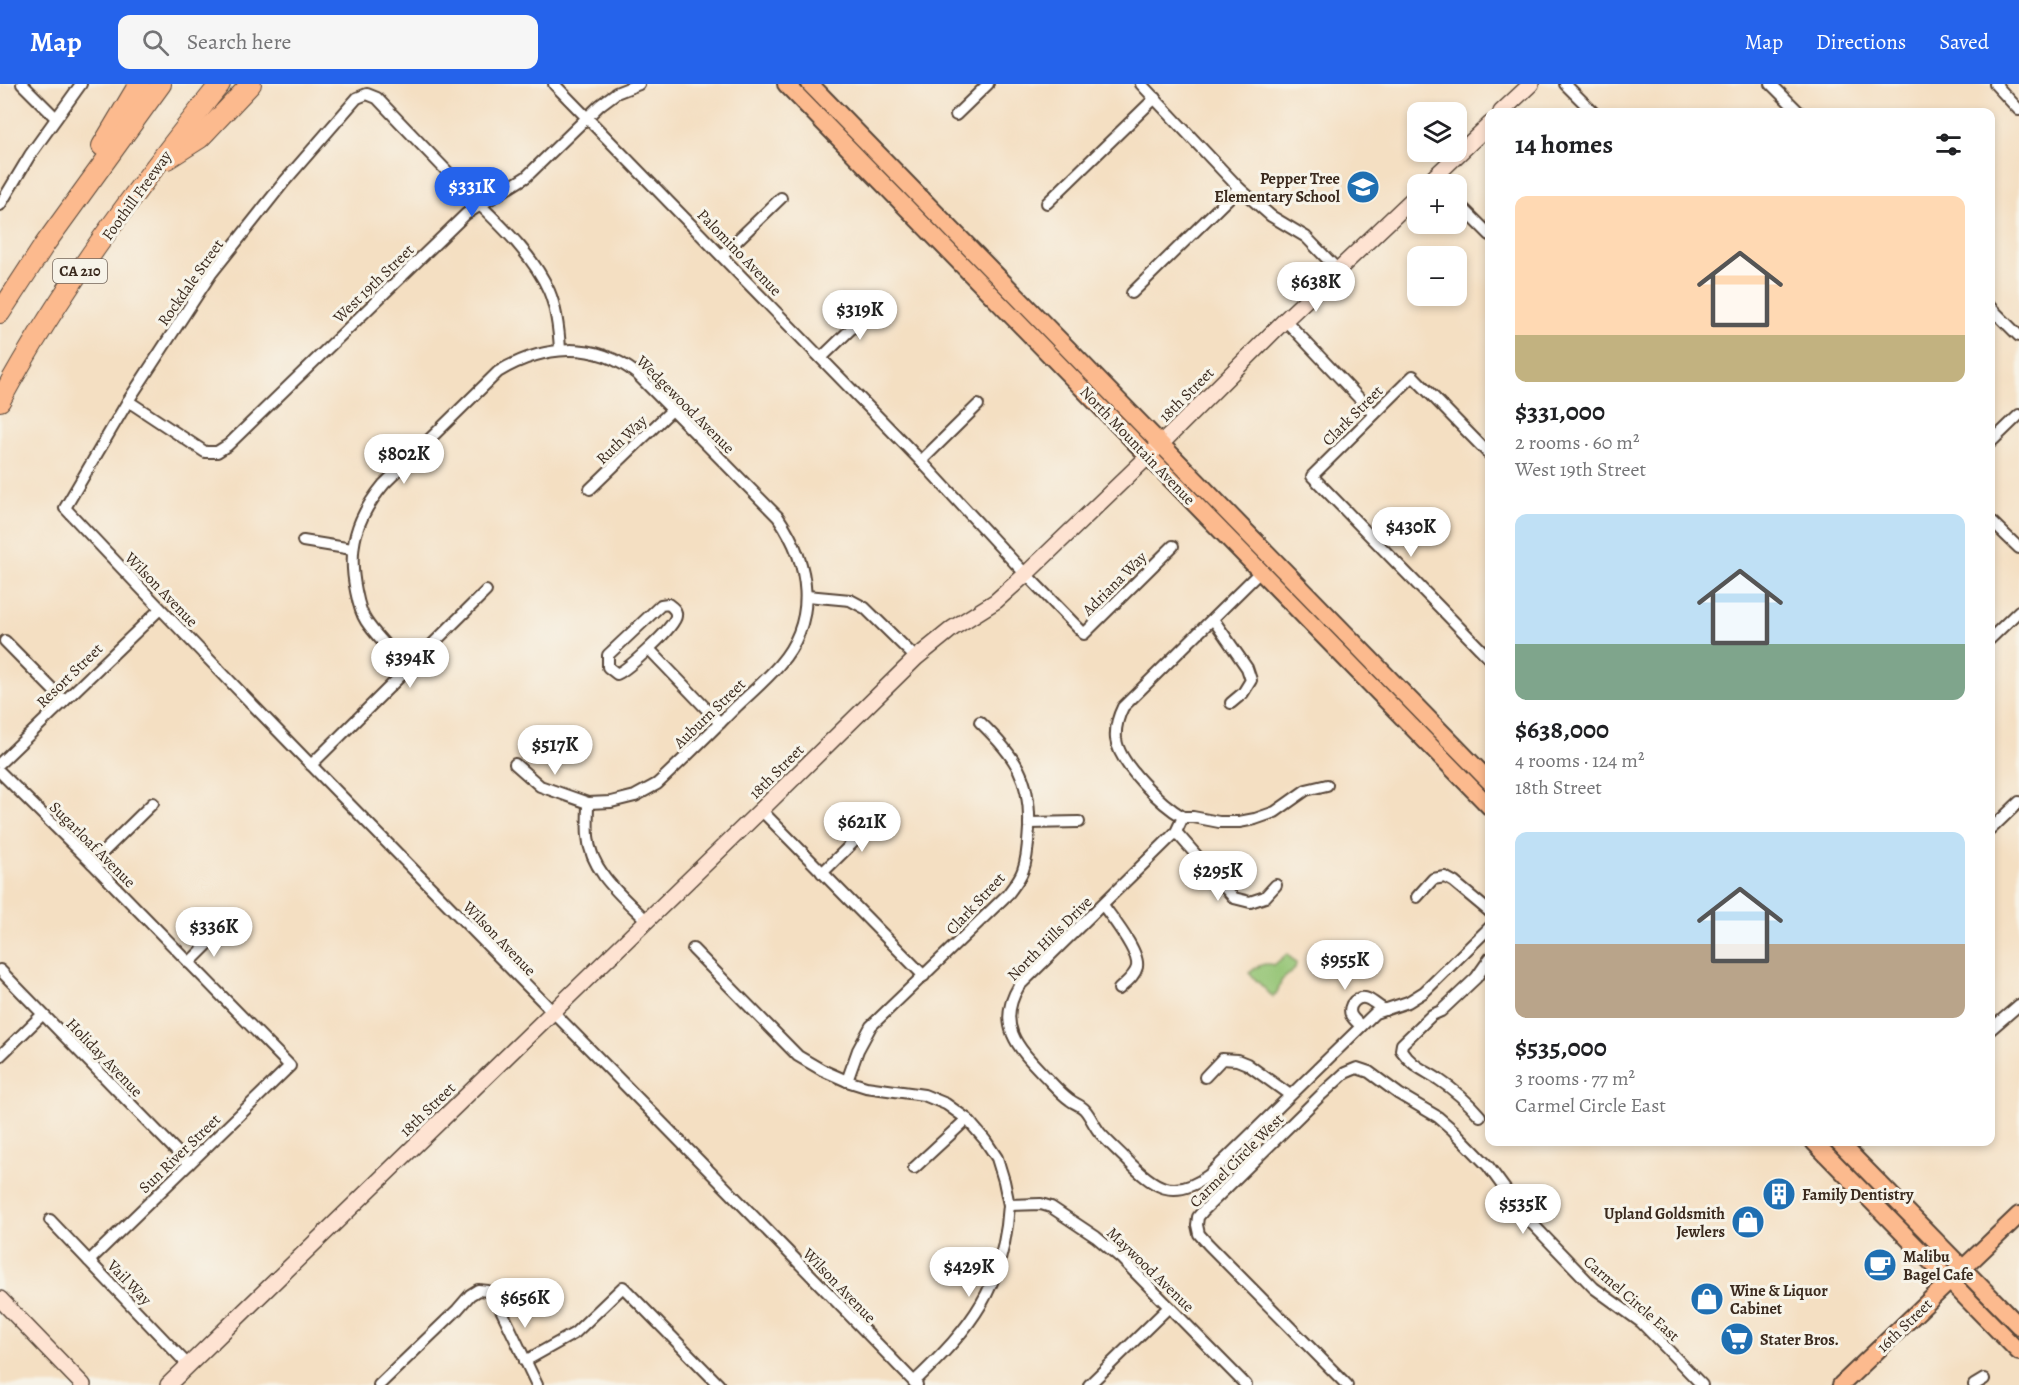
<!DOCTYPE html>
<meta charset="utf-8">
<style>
body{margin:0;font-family:Alegreya,serif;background:#f6f6f6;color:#202124;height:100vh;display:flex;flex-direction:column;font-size:22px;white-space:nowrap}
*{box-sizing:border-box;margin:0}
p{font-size:20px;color:#757577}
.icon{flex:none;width:33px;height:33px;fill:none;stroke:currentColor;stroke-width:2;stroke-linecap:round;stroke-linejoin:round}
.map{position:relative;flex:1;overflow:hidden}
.details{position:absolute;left:1485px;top:24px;width:510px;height:1038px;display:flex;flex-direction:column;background:#fff;border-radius:12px;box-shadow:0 3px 9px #0003}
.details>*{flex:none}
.buttons{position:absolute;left:1407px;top:18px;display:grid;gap:12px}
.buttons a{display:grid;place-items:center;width:60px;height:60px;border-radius:12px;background:#fff;box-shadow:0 3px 9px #0003;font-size:30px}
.price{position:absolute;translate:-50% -51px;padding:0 14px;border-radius:21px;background:#fff;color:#222;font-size:20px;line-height:39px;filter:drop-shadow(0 2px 3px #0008)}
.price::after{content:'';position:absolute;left:50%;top:36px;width:18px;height:14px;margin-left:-9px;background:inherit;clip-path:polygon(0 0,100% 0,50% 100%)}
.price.current{background:#2563eb;color:#fff}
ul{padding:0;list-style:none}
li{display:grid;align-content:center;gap:12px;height:318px;padding:0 30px}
li span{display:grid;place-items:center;height:186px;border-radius:12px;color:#555}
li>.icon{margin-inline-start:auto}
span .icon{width:108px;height:108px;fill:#fffc;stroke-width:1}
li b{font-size:26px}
h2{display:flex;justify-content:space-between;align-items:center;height:72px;padding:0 30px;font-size:26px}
header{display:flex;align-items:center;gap:36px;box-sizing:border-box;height:84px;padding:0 30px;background:#2563eb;color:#fff}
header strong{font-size:28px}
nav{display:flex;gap:33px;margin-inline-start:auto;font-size:21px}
.search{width:420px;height:54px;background:#f6f6f6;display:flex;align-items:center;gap:15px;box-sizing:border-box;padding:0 21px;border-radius:12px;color:#757577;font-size:22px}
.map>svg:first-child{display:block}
</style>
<header>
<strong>Map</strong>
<div class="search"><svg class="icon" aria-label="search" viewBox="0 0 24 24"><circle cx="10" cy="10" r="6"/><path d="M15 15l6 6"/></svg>Search here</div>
<nav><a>Map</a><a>Directions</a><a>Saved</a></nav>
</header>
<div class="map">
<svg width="2019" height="1301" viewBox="0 0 2019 1301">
<rect width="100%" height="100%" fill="#f7f3e8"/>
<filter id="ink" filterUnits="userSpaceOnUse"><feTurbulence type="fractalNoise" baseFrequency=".0167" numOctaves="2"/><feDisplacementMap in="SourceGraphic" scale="12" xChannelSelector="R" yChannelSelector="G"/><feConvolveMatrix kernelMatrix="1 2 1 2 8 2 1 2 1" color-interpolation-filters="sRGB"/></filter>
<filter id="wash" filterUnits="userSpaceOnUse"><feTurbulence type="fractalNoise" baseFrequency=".008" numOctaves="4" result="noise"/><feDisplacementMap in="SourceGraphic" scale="24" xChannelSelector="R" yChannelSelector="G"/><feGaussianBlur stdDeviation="1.35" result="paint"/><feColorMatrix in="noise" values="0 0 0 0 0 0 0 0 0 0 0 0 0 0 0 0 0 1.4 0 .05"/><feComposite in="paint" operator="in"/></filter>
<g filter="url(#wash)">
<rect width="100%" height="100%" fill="#f4dfc2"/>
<path fill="#94c474" stroke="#687749" stroke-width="1.5" d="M1287,870L1296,879L1295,885L1281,897L1277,909L1273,913L1249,889C1258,882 1263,878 1274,881Z"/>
</g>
<g filter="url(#ink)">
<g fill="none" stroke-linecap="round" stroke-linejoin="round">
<defs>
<g id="street">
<path d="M22,0L56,34"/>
<path d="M554,0L921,377L1015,479L1084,550L1173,462"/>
<path d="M1141,0L1239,104L1271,132L1306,153L1337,185"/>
<path d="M1565,0L1593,28"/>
<path d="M1771,0L1799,28"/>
<path d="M1995,0L2019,26"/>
<path d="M956,31L988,0"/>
<path d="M1456,117L1490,151"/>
<path d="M1047,119L1155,14"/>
<path d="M0,121L30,71L81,0"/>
<path d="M722,171L781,114"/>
<path d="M1132,209L1239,104"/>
<path d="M1990,223L2019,252"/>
<path d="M1285,236L1374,330"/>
<path d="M560,266C559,246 557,226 549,207C533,170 498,139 470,111C439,79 408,47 377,14L367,10L357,14L284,98L211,190L128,317L65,424C344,721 635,1007 917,1301"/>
<path d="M821,274L878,219"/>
<path d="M128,317L205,368H217L228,361L466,130L526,93L600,21L616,9L639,0"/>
<path d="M1990,359L2019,331"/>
<path d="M1490,371L1413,292L1312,392L1490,575"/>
<path d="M921,377L978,321"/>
<path d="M590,405L672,326"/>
<path d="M1990,436L2019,464"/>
<path d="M303,457L352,465"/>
<path d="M1260,488L1123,623C1118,633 1115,644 1116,655C1119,680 1162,721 1183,733L1176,748L1019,902C996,940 1017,963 1043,990C1052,999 1060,1009 1070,1016C1075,1020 1081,1021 1085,1026C1091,1033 1094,1042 1100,1049C1108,1058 1118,1067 1126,1075C1153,1103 1173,1118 1209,1091L1375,929L1408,918L1424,908L1490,843"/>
<path d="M807,512L850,516L865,524L916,574"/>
<path d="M668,520C672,523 677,526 676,532C675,543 628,585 617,590L608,583V571L661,521Z"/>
<path d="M1213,535L1247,584L1251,596L1243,609L1231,619"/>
<path d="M1990,555L2019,527"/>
<path d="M5,557L64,617"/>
<path d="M649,565L720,639"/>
<path d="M409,585C394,570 378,555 366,537C360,528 358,517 356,507C347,463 356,434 384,400L498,288C543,261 594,256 637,290L778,433C810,480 819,535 779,581C766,596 751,609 736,623C710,649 684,675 657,700L635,712L611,718L588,719L540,702L515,680"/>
<path d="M0,679L160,525"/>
<path d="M311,681L486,507"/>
<path d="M0,688L92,779L290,982L89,1177"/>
<path d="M588,719C588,730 587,741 588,752C590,787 623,813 646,836"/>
<path d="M761,726L924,892"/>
<path d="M1183,733H1193L1219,738H1239L1255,735L1275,728L1306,706L1327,701"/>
<path d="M1029,739L1079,738"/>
<path d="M1990,746L2019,718"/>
<path d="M1176,748L1234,814L1250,818L1265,813L1276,801"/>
<path d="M92,779L153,719"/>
<path d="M822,789L883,729"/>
<path d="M1417,813L1433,795L1445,793L1454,798L1490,828"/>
<path d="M1103,821C1112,834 1140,868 1137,883C1135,892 1125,899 1119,905"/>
<path d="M693,865L798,972L822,986L847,997L866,1003L924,1011L946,1020L967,1035L985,1056L997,1074L1004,1097L1009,1121L1041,1120L1051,1123L1096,1153L1122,1175L1246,1301"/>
<path d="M189,879L219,849"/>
<path d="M0,886L189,1080"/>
<path d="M1361,942C1358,939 1353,935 1351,931C1347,921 1358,910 1368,915C1374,918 1379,923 1385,926"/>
<path d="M1990,946L2019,921"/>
<path d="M0,972L42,931"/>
<path d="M1205,993L1222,975L1237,976L1247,980L1290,1011"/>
<path d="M847,997L858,966L871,942L1008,810C1013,803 1020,795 1023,786C1028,773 1028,758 1029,744C1031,694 1015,672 980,638"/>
<path d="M1480,1032C1468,1018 1453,1005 1438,995C1422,985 1412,982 1401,966L1402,960L1432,931L1441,927L1476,894L1490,874"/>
<path d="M914,1084L967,1035"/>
<path d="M50,1136L188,1281"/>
<path d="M525,1277L575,1249L623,1203L719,1301"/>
<path d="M914,1298C972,1243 1004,1203 1009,1121"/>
<path d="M379,1301L457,1226L470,1211L478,1206L488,1207L496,1215L537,1301"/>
<path d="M1089,1301L1169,1223"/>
<path d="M1347,1301L1208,1160L1199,1150L1197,1141L1198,1133L1203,1127L1322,1010L1345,989L1357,984L1369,988L1399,1010L1438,1033L1453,1046L1488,1082L1524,1131L1594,1204L1641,1238L1702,1301"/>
<path d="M1974,1301L1984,1295"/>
</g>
<g id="secondary">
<path d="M1501,28L1531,0"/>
<path d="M1427,100L1490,40"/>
<path d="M0,1215L83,1301"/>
<path d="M168,1301L761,726L916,574L953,544L996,517L1026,490L1161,360L1285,236L1418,110"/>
</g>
<g id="primary">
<path d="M786,0L1490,723"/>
<path d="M810,0L1490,698"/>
<path d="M1814,1058L2019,1268"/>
<path d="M1839,1058L2019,1242"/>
<path d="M1841,1301L2019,1131"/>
</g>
<g id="highway">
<path d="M102,62L139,0"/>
<path d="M167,75L200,54L251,0"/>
<path d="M0,229L45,160L161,0"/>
<path d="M0,317C61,204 140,100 220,0"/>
</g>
</defs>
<use href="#street" stroke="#574537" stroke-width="14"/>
<use href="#secondary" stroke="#574537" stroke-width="18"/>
<use href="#primary" stroke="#574537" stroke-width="20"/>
<use href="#highway" stroke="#574537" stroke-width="22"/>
<use href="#street" stroke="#fff" stroke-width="10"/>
<use href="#secondary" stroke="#fee3d2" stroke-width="15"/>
<use href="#primary" stroke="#fcba8e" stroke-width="16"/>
<use href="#highway" stroke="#fcba8e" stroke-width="20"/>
</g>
</g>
<defs>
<symbol id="school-disc" viewBox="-11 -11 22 22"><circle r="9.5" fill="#1f6fb2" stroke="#f7f3e8"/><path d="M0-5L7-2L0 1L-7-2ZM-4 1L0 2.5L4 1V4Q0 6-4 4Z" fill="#fff"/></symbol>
<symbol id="building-disc" viewBox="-11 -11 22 22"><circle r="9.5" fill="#1f6fb2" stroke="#f7f3e8"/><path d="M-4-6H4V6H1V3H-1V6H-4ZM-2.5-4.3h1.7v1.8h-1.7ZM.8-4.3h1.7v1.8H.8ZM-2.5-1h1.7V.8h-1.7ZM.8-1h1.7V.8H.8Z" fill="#fff"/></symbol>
<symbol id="shop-disc" viewBox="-11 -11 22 22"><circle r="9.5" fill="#1f6fb2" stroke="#f7f3e8"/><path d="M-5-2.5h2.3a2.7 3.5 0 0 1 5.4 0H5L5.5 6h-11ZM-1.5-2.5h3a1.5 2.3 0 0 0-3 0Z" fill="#fff"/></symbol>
<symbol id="cafe-disc" viewBox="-11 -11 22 22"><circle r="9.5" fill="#1f6fb2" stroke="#f7f3e8"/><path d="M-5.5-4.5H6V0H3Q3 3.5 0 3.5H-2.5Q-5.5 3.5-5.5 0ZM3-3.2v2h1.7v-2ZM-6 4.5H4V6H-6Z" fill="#fff"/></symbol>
<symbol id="supermarket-disc" viewBox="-11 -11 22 22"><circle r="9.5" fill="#1f6fb2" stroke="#f7f3e8"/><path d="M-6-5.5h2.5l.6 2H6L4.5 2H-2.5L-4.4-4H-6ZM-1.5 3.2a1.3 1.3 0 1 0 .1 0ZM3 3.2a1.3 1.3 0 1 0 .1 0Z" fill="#fff"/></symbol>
</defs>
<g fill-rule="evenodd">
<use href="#school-disc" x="1344" y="84" width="38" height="38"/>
<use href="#building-disc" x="1760" y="1091" width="38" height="38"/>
<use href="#shop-disc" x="1729" y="1119" width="38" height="38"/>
<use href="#cafe-disc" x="1861" y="1162" width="38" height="38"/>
<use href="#shop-disc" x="1688" y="1196" width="38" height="38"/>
<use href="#supermarket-disc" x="1718" y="1236" width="38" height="38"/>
</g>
<g text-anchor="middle" stroke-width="6" stroke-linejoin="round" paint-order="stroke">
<rect fill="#f7f3e8" stroke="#73665b" stroke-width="1.5" x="53" y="175" width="54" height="24" rx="4.5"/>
<g font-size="15" font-weight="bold" fill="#3b2a1e">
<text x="80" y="192">CA 210</text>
</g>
<g font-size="16" font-weight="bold" fill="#3b2a1e" stroke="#f7f3e8" text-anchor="start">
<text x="1340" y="100" text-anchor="end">Pepper Tree<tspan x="1340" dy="18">Elementary School</tspan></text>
<text x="1802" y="1116">Family Dentistry</text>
<text x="1725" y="1135" text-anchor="end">Upland Goldsmith<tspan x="1725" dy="18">Jewlers</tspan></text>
<text x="1903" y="1178">Malibu<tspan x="1903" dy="18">Bagel Cafe</tspan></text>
<text x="1730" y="1212">Wine &amp; Liquor<tspan x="1730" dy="18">Cabinet</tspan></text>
<text x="1760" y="1261">Stater Bros.</text>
</g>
<g font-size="16" fill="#3b2a1e" stroke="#f7f3e8">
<text transform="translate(136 111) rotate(-54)" y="6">Foothill Freeway</text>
<text transform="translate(740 168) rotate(46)" y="6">Palomino Avenue</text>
<text transform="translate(190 198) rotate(-55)" y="6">Rockdale Street</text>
<text transform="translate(373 199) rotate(-44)" y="6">West 19th Street</text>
<text transform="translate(1186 310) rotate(-45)" y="6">18th Street</text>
<text transform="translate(686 320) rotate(45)" y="6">Wedgewood Avenue</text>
<text transform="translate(1352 331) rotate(-45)" y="6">Clark Street</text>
<text transform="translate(621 355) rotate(-44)" y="6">Ruth Way</text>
<text transform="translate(1138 361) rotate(46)" y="6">North Mountain Avenue</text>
<text transform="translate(1114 499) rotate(-45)" y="6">Adriana Way</text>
<text transform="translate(162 505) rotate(46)" y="6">Wilson Avenue</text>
<text transform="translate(69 591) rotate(-44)" y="6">Resort Street</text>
<text transform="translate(709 629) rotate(-44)" y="6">Auburn Street</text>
<text transform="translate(776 687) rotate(-45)" y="6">18th Street</text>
<text transform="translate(93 760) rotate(45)" y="6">Sugarloaf Avenue</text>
<text transform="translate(975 819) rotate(-47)" y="6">Clark Street</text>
<text transform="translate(500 854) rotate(46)" y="6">Wilson Avenue</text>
<text transform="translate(1049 854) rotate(-45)" y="6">North Hills Drive</text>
<text transform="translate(105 973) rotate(46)" y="6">Holiday Avenue</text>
<text transform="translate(427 1025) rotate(-44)" y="6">18th Street</text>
<text transform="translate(179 1069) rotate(-44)" y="6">Sun River Street</text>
<text transform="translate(1236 1076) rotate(-45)" y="6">Carmel Circle West</text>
<text transform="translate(1151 1185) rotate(44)" y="6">Maywood Avenue</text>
<text transform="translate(130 1198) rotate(46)" y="6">Vail Way</text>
<text transform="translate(840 1201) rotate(46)" y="6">Wilson Avenue</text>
<text transform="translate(1632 1214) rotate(41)" y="6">Carmel Circle East</text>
<text transform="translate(1904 1241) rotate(-44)" y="6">16th Street</text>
</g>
</g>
</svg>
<div class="buttons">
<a><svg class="icon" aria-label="layers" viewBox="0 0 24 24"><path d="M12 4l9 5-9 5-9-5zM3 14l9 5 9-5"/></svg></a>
<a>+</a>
<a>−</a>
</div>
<b class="price current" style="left:472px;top:134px">$331K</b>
<b class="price" style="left:1316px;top:229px">$638K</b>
<b class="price" style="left:860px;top:257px">$319K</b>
<b class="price" style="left:404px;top:401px">$802K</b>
<b class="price" style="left:1411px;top:474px">$430K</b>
<b class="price" style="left:410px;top:605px">$394K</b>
<b class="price" style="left:555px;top:692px">$517K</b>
<b class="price" style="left:862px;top:769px">$621K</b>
<b class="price" style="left:1218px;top:818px">$295K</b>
<b class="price" style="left:214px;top:874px">$336K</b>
<b class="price" style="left:1345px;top:907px">$955K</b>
<b class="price" style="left:1523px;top:1151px">$535K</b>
<b class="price" style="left:969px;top:1214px">$429K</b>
<b class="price" style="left:525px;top:1245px">$656K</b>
<section class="details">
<h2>14 homes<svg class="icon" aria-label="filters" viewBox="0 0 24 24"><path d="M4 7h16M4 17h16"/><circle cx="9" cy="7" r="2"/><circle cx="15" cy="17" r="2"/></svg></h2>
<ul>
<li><span style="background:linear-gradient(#ffd9b3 75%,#c2b280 0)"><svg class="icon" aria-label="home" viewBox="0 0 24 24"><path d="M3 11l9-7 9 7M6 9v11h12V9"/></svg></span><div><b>$331,000</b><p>2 rooms · 60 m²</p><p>West 19th Street</p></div></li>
<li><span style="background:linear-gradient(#bfe0f5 70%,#7fa58c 0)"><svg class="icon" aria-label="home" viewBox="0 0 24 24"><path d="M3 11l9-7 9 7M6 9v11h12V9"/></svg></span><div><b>$638,000</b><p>4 rooms · 124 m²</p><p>18th Street</p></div></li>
<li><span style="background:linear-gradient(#bfe0f5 60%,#b9a48a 0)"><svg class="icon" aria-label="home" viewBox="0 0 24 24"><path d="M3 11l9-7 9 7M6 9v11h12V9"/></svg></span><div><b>$535,000</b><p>3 rooms · 77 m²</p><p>Carmel Circle East</p></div></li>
</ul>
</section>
</div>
